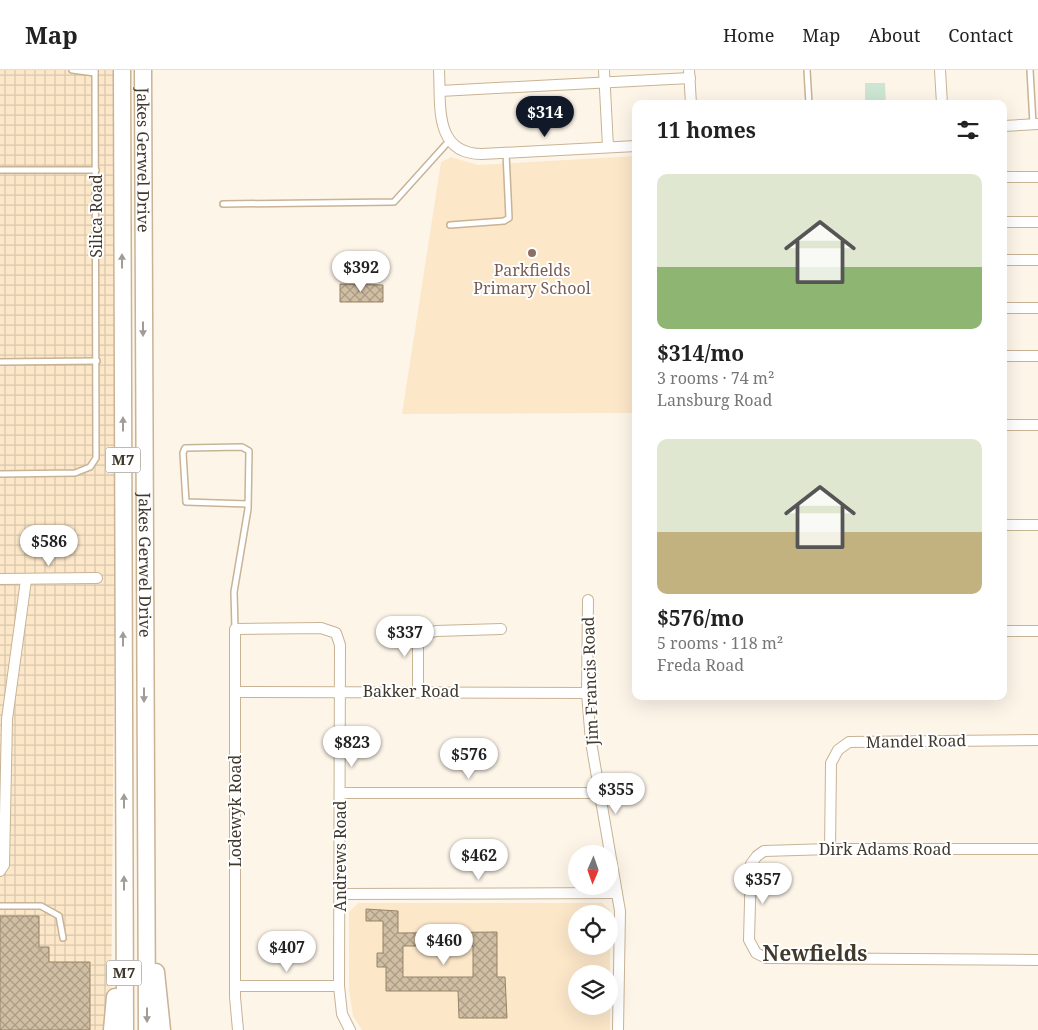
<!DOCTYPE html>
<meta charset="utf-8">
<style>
body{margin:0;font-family:"Noto Serif",serif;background:#f2f2f2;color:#222;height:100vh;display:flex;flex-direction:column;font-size:19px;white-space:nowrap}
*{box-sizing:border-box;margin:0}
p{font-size:16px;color:#767676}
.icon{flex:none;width:28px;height:28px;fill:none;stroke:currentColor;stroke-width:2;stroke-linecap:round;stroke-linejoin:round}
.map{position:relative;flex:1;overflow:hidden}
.panel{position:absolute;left:632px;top:30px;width:375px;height:600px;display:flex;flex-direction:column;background:#fff;border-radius:10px;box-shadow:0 5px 20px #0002}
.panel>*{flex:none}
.needle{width:32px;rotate:182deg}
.buttons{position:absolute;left:568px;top:775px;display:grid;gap:10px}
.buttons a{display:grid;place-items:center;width:50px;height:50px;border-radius:50%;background:#fff;box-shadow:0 5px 20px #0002;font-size:25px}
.price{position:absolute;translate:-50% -42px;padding:0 11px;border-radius:18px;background:#fff;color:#222;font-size:16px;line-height:32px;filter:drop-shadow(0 1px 2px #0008)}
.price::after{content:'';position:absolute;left:50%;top:30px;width:15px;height:11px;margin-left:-8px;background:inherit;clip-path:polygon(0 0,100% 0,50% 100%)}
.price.selected{background:#111827;color:#fff}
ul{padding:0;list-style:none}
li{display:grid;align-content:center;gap:10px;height:265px;padding:0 25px}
li span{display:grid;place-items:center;height:155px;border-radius:10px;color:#555}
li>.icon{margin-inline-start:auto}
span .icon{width:90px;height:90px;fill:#fffc;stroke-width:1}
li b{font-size:21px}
h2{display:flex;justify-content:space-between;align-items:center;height:60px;padding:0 25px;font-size:21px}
header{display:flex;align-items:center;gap:30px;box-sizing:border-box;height:70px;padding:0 25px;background:#fff;border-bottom:1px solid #e0e0e0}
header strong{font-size:24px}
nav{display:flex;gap:28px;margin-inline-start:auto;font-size:18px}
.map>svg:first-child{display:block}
</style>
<header>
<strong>Map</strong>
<nav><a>Home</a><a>Map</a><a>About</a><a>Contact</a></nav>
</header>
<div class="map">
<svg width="1038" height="960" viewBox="0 0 1038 960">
<defs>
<pattern id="industrial-grid" width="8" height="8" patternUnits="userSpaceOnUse" patternTransform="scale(1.25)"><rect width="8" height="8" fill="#fce7c9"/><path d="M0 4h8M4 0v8" fill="none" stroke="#d9c7ad"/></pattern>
<pattern id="building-cross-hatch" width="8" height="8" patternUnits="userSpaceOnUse" patternTransform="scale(1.25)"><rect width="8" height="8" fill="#d1bfa4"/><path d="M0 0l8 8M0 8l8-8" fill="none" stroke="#ab9c86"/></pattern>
</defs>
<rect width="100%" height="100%" fill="#fef5e9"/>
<path fill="url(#industrial-grid)" d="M0,0H119L111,960H0Z"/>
<g fill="#fce7c9" fill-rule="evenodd">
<path d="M636,86V343L402,344L441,92L451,87L478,95Z"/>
<path d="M358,833H602L610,840V960H362L353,946L349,920V842ZM576,844H609V876H576ZM576,904H609V936H576Z"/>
</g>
<path fill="#cce6d3" d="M865,13H885L886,34H865Z"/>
<g fill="url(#building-cross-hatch)" stroke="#978367" fill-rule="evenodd">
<path d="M340,214L383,215V232H340Z"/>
<path d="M366,839L398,841V863L497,862V907H505L507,948H459L458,921H386V897H377V883H383V851H366ZM403,876H473V907H403Z"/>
<path d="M0,846H39V877H49V892H90V960H0Z"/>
</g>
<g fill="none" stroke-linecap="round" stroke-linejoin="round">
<defs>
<g id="service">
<path d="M72,0L95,3"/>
<path d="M807,0L809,34"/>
<path d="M1030,0L1033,54"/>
<path d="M0,100H96"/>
<path d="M223,134L394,132L449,71"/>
<path d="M450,155L504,151L509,148L506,83"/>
<path d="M0,292L97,291"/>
<path d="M0,404L75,403L90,397L96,388L95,0"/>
<path d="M235,559L234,522L248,439L249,381L242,377L185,378L183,383L186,432L248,434"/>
<path d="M0,836H41L59,846L63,868"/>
</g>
<g id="minor">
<path d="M439,0C441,34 433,84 482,84L636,76"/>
<path d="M604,0L608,77"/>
<path d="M689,0L691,34"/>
<path d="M940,0L942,34"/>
<path d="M440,21L690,8"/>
<path d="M1004,56L1038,54"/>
<path d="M1004,107H1038"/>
<path d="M1004,152H1038"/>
<path d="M1004,190H1038"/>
<path d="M1004,238H1038"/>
<path d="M1004,286H1038"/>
<path d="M1004,355H1038"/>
<path d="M1004,455H1038"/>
<path d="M0,509L97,508"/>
<path d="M588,530L587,623L591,672L620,841L618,960"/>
<path d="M1004,561H1038"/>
<path d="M418,621V573L422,565L436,561L501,559"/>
<path d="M235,622L587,623"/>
<path d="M340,723H599"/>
<path d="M830,779L831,693L838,680L849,672L1038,670"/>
<path d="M1038,779H830L764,781L757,786L751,794L749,870L756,883L766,888L1038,890"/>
<path d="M0,801L4,795L7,649L26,510"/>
<path d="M340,824L617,823"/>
<path d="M235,916H339"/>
<path d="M238,960L235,927V559L321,558L336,563L340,575L339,916L342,944L350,960"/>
</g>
<g id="trunk">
<path d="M122,0L125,960"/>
<path id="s1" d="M143,0L147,960"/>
<path d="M156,902L162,960"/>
<path d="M112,960L115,927"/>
</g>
</defs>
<use href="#service" stroke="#c8b395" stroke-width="8"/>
<use href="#minor" stroke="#c8b395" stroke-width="12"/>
<use href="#trunk" stroke="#c8b395" stroke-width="19"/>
<use href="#service" stroke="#fff" stroke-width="5"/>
<use href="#minor" stroke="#fff" stroke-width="10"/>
<use href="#trunk" stroke="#fff" stroke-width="16"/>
</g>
<defs><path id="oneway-solid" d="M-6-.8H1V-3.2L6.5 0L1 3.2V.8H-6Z" transform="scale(1.25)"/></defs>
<g fill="#a09c96">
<use href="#oneway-solid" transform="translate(122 191) rotate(-90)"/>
<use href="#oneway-solid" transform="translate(143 259) rotate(90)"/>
<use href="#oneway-solid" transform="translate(123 354) rotate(-90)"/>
<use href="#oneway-solid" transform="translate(123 569) rotate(-90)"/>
<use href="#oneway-solid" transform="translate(144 625) rotate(90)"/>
<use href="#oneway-solid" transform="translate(124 731) rotate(-90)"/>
<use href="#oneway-solid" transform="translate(124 813) rotate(-90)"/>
<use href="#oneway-solid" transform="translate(147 945) rotate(90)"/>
</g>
<circle fill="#8d6e63" stroke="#fff" stroke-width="2" cx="532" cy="183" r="5"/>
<g text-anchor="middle" stroke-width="4" stroke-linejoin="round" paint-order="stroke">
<g fill="#fff" stroke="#7b746c" stroke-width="1">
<rect x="105.5" y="377.5" width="35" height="25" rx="4"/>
<rect x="106.5" y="890.5" width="35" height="25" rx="4"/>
</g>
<g font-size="15" font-weight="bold" fill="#42392d">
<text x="123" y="395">M7</text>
<text x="124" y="908">M7</text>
</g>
<g font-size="16" fill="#42392d" stroke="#fff">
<text dy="6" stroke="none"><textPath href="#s1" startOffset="90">Jakes Gerwel Drive</textPath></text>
<text transform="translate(96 146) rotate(-90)" y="6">Silica Road</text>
<text dy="6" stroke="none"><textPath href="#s1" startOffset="495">Jakes Gerwel Drive</textPath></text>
<text transform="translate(590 611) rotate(-92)" y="6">Jim Francis Road</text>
<text x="411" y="627">Bakker Road</text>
<text transform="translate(916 671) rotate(-1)" y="6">Mandel Road</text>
<text transform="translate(235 741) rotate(-90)" y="6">Lodewyk Road</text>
<text x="885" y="785">Dirk Adams Road</text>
<text transform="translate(340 786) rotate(-90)" y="6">Andrews Road</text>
</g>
<g font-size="16" fill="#785e54" stroke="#fff">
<text x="532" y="206">Parkfields<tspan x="532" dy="18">Primary School</tspan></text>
</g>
<g font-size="21" font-weight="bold" fill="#42392d" stroke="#fff">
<text x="815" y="891">Newfields</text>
</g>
</g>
</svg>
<div class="buttons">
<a><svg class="needle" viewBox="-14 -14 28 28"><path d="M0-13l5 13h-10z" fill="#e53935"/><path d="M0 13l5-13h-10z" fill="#767676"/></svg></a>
<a><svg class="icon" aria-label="locate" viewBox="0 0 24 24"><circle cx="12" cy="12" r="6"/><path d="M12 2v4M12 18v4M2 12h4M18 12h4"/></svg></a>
<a><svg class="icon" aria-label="layers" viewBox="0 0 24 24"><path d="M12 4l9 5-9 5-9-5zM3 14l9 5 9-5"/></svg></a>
</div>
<b class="price selected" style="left:545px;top:68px">$314</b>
<b class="price" style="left:361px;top:223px">$392</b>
<b class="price" style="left:49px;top:497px">$586</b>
<b class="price" style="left:405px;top:588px">$337</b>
<b class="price" style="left:352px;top:698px">$823</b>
<b class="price" style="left:469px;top:710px">$576</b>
<b class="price" style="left:616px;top:745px">$355</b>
<b class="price" style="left:479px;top:811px">$462</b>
<b class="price" style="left:763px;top:835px">$357</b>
<b class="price" style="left:444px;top:896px">$460</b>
<b class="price" style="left:287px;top:903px">$407</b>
<section class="panel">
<h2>11 homes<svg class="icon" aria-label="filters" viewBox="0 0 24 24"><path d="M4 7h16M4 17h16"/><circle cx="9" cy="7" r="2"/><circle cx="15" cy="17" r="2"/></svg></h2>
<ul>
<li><span style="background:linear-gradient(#dfe7d0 60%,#8fb573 0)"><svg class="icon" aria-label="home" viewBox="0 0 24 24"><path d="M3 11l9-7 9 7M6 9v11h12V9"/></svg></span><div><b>$314/mo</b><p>3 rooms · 74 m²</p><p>Lansburg Road</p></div></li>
<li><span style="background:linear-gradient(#dfe7d0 60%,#c2b280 0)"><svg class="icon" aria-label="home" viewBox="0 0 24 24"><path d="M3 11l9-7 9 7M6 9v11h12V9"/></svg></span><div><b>$576/mo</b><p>5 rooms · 118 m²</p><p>Freda Road</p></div></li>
</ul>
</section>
</div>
